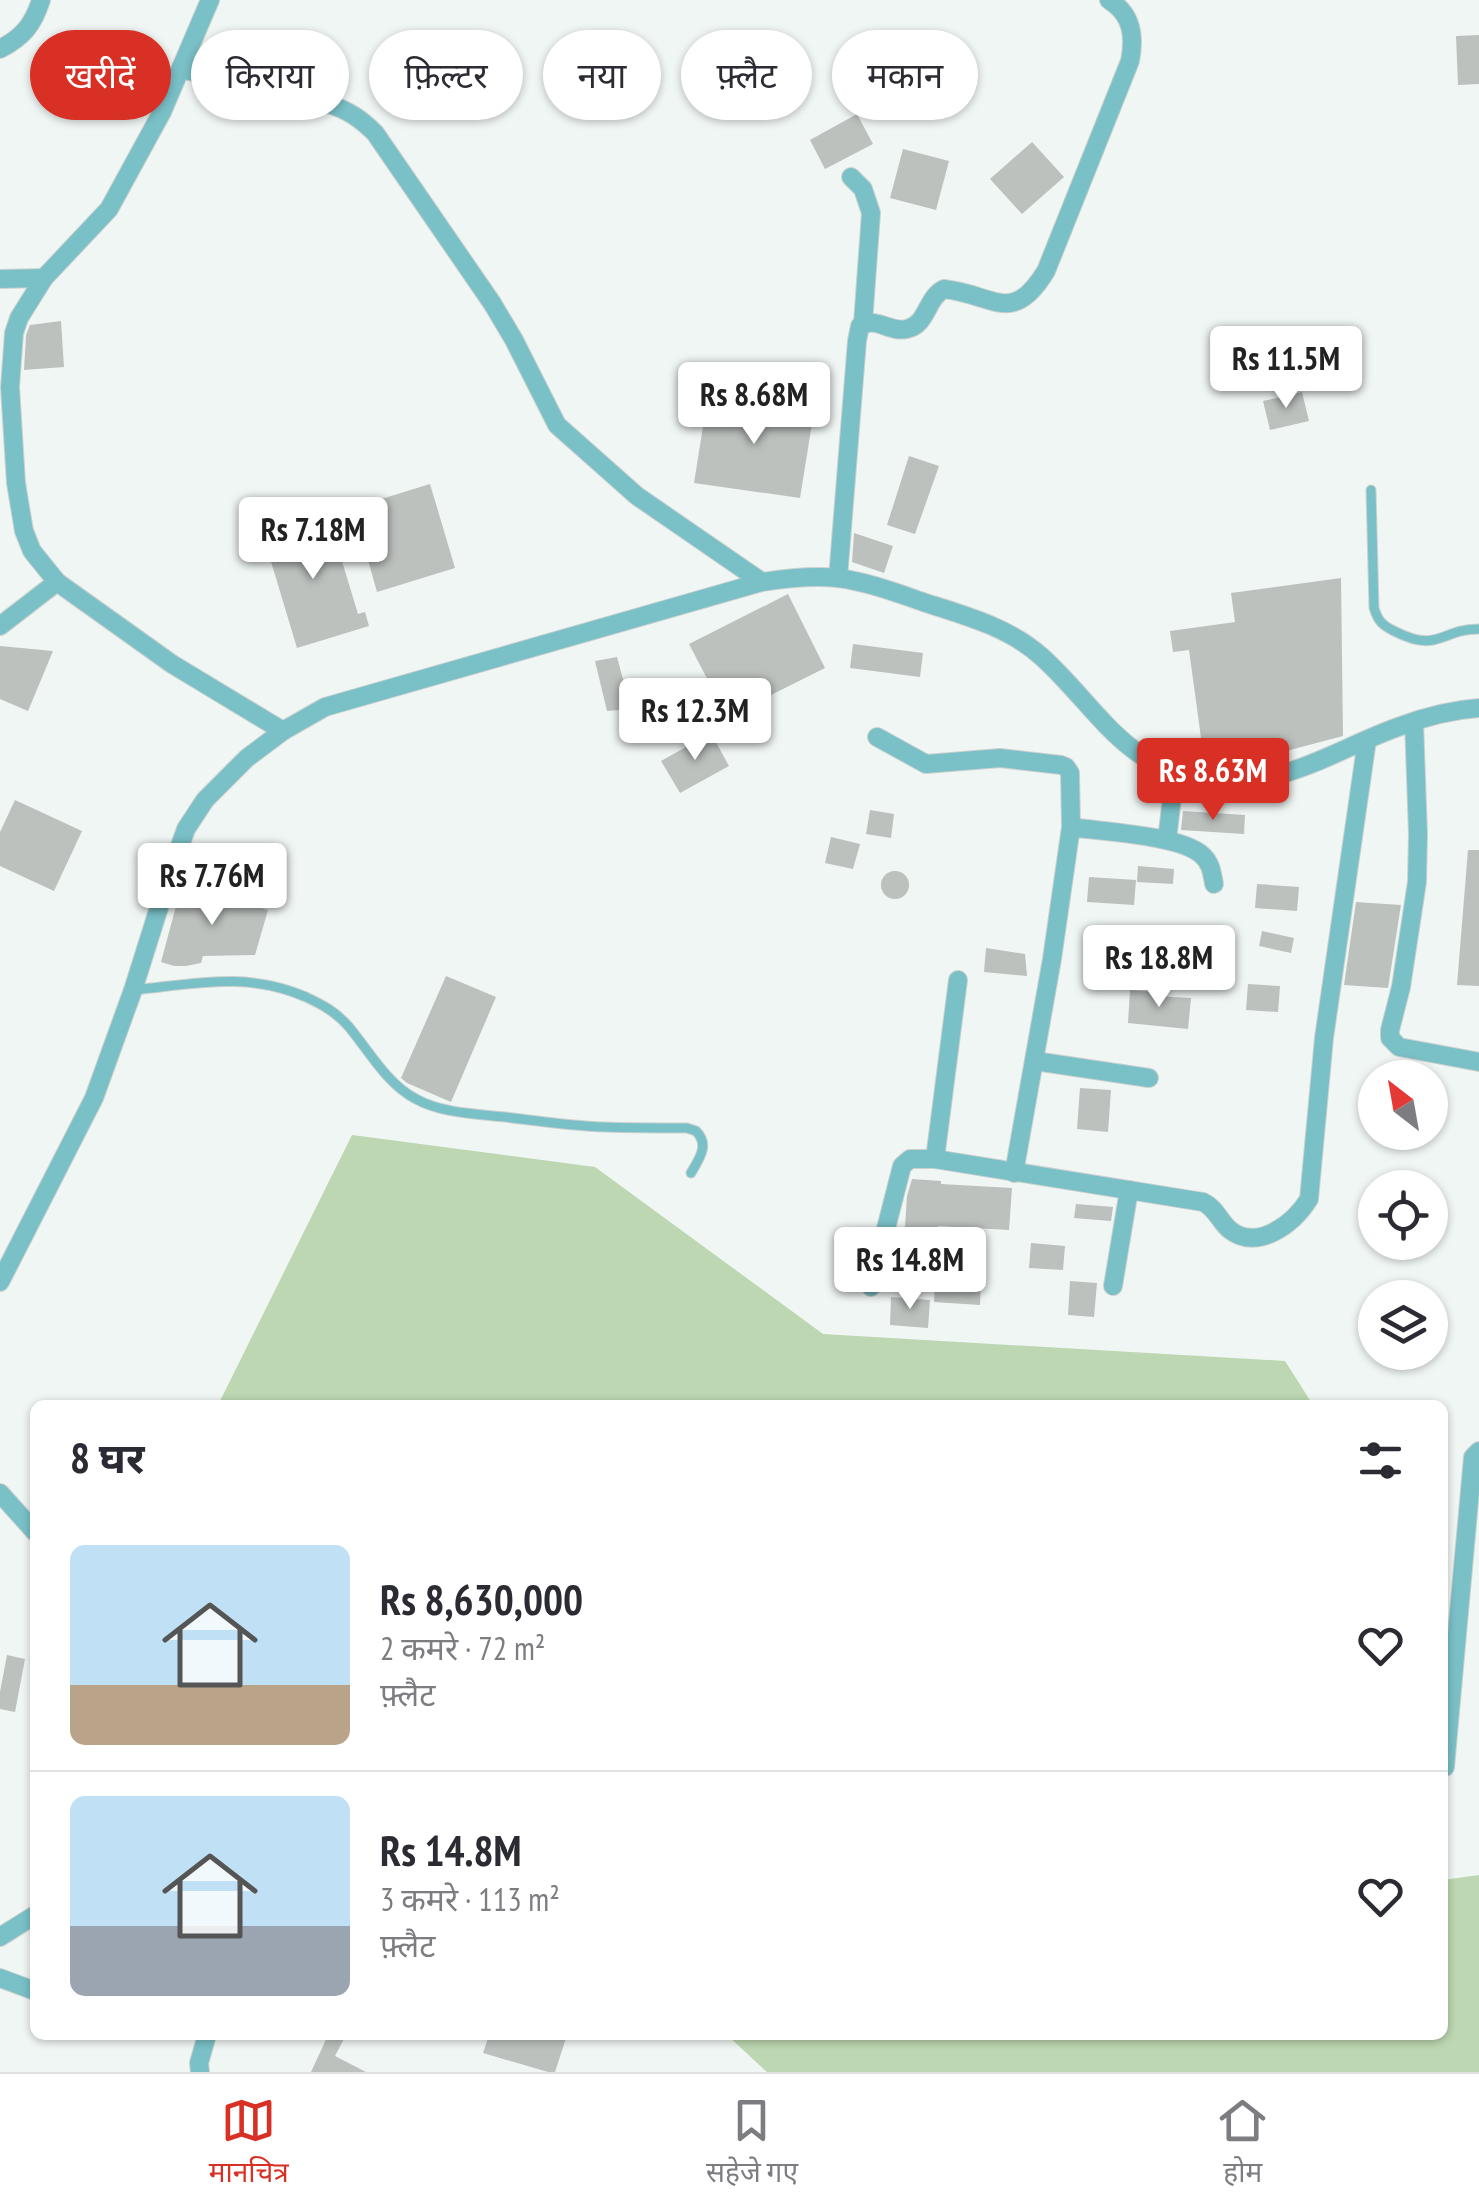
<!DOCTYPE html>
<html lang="hi">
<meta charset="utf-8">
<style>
body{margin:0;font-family:"PT Sans Narrow","Noto Sans Devanagari",sans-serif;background:#f7f7f7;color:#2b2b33;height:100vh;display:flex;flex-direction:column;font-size:38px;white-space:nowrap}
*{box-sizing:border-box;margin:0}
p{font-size:32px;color:#7c7c81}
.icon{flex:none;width:55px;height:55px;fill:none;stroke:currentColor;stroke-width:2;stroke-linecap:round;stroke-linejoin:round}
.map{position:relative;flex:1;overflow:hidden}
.panel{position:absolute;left:30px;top:1400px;width:1418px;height:640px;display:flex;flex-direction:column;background:#fff;border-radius:15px;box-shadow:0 2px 8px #0004}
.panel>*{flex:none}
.banner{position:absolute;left:30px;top:30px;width:1420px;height:90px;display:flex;gap:20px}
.needle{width:65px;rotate:329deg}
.buttons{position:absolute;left:1358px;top:1060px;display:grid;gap:20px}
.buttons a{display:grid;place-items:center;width:90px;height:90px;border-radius:50%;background:#fff;box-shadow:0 2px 8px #0004;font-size:50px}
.price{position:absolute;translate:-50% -85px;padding:0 22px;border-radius:10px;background:#fff;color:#222;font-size:32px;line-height:65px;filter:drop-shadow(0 2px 5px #0008)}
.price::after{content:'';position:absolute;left:50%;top:60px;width:30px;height:22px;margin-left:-15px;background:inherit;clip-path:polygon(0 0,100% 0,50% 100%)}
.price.active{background:#d93025;color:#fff}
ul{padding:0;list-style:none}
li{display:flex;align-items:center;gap:30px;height:250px;padding:0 40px}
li+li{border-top:2px solid #e1e1e2}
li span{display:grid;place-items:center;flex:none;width:280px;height:200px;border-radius:15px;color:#555}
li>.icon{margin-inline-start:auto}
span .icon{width:120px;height:120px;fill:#fffc;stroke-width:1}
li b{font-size:42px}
h2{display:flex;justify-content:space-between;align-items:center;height:120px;padding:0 40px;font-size:42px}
.tag{padding:0 35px;border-radius:45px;background:#fff;box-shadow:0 2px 8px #0004;font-size:35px;line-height:90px}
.tag.active{background:#d93025;color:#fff}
.tab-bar{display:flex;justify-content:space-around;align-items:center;height:140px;border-top:2px solid #e1e1e2;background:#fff;font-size:28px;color:#7c7c81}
.tab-bar a{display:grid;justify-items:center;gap:5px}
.tab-bar .active{color:#d93025}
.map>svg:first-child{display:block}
</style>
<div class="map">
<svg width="1479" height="2072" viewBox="0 0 1479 2072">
<rect width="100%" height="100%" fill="#f0f6f4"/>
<g fill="#bcd7b1">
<path d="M352,1135L595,1167L823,1334L1285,1361L1313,1405H218Z"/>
<path d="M1479,1875V2072H767L727,2035H1442L1443,1880Z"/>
</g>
<g fill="#bcc1be">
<path d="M1479,35V84L1458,85L1456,36Z"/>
<path d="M857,114L873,144L825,169L810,140Z"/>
<path d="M1032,142L1064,177L1022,214L990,179Z"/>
<path d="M903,149L949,161L936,210L890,198Z"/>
<path d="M61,321L64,367L24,370L26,335L30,325Z"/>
<path d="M1302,392L1309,421L1270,430L1263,401Z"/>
<path d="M708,395L814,411L800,498L694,483Z"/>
<path d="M909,456L939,466L915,534L887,525Z"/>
<path d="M430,484L455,568L377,592L359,528L368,525L362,505Z"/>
<path d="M328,515L358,614L365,612L369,626L297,648L263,535Z"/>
<path d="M854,533L893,546L884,573L852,562Z"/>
<path d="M1341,578L1343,736L1221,768L1205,767L1189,650L1173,652L1170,631L1235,622L1231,593Z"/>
<path d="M788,594L825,668L727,717L689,644Z"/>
<path d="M853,644L923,653L920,677L850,668Z"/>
<path d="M0,646L53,651L28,711L0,699Z"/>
<path d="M617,657L631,709L607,711L595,661Z"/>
<path d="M711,733L729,766L680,793L661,761Z"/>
<path d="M15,800L82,831L54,891L0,866V832Z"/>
<path d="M870,810L894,814L891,838L866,834Z"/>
<path d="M1183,811L1245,815L1244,834L1181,830Z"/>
<path d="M831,837L860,844L853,869L825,863Z"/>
<path d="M1468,850H1479V986L1457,985Z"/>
<path d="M1138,866L1174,869L1173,884L1137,882Z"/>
<circle cx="895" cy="885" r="14"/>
<path d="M1089,877L1136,880L1134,905L1087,902Z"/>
<path d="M1257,884L1299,887L1297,911L1255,908Z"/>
<path d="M190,886L255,903L254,906L268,910L255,955L203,956L201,963L186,966H174L161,962L179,895L187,896Z"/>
<path d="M1356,902L1401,905L1388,988L1344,985Z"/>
<path d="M1262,931L1294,938L1291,953L1259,946Z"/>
<path d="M986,948L1025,954L1027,976L984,972Z"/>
<path d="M446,976L496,997L451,1102L407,1083L401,1078Z"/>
<path d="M1248,984L1280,986L1278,1012L1246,1010Z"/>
<path d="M1130,990L1154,992L1153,996L1191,998L1188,1029L1128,1023Z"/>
<path d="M1080,1088L1111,1090L1108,1132L1077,1129Z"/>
<path d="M912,1179L941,1181V1184L1012,1188L1009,1230L938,1226L936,1259L903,1257L907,1196Z"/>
<path d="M1076,1204L1113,1207L1111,1221L1074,1218Z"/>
<path d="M1031,1243L1065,1246L1063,1270L1029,1268Z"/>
<path d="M935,1279L981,1282L980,1305L934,1302Z"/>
<path d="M1070,1281L1097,1283L1094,1317L1068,1315Z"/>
<path d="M891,1297L930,1300L928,1328L890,1325Z"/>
<path d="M7,1655L25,1659L15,1712L0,1709V1692Z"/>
<path d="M328,2035H346L335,2056L366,2072H311Z"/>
<path d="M489,2035H567L555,2072H548L483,2053Z"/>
</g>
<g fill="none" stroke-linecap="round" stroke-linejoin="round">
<defs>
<g id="lane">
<path d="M1371,490L1374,608C1378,621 1382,625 1394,631C1439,654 1440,629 1479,629"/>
<path d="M133,990C195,984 246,971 306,997C323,1005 336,1012 349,1027C369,1051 387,1084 416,1099C441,1113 476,1114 505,1117C538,1121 571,1126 604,1127C631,1128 660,1128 687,1128L696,1131C710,1145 699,1159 691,1173"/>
</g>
<g id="street">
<path d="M210,0L162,112L109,209L44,278L19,318L14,333L10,387L16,483L24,531L32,551L57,582L172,664L283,731"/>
<path d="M0,49C23,37 33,25 41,0"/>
<path d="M181,69L328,104C348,110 361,119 375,133L492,303L514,340L557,425L637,496L762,582"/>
<path d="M851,177L863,189L871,213L863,323"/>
<path d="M0,279L44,278"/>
<path d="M838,578L857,341L860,326C877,316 889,333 907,329C928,324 926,298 944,289C993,294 1012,327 1046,271L1130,61C1135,36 1132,14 1109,0"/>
<path d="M0,626L57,582"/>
<path d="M1414,722L1418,834L1417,882L1401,987L1390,1030V1038L1399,1047L1479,1062"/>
<path d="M877,737L926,764L1000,758L1061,765L1066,767L1070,773L1071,827L1052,959L1014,1173"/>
<path d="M1071,827C1103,832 1180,835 1202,855C1211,863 1212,873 1214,884"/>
<path d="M1167,840L1175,772"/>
<path d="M1035,1061L1149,1078"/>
<path d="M935,1159L958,980"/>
<path d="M0,1282L94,1098L133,990L168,879L186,829L205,800L247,758L283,731L325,707L762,582C787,578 813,575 838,578C868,582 897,593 926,603C967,616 1010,628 1042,657C1096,706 1123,766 1202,779C1281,791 1329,752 1398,727C1424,717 1451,710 1479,708"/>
<path d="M1113,1286L1129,1190"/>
<path d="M871,1287L902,1166L910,1159H935L1203,1202C1216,1208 1220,1222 1230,1230C1258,1252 1294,1223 1309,1199L1324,1038L1367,740"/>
<path d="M0,1493L35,1532"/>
<path d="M1445,1767L1473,1457L1479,1451"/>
<path d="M0,1937L35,1915"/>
<path d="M0,1978L35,1991"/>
<path d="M200,2072L199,2063L207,2035"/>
</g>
</defs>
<use href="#lane" stroke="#ccd1cf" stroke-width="11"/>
<use href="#street" stroke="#ccd1cf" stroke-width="20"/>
<use href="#lane" stroke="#7ac0c7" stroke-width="9"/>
<use href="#street" stroke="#7ac0c7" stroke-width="18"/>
</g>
</svg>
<div class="buttons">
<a><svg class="needle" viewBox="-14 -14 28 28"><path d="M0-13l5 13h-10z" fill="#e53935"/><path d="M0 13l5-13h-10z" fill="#7c7c81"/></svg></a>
<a><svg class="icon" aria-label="locate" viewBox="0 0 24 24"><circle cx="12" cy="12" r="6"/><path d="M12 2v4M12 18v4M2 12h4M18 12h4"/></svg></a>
<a><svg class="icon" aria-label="layers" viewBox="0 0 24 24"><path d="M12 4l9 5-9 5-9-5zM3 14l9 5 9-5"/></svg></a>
</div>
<b class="price" style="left:1286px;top:411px">Rs 11.5M</b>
<b class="price" style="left:754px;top:447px">Rs 8.68M</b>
<b class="price" style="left:313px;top:582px">Rs 7.18M</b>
<b class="price" style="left:695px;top:763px">Rs 12.3M</b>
<b class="price active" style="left:1213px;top:823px">Rs 8.63M</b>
<b class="price" style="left:212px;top:928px">Rs 7.76M</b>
<b class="price" style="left:1159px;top:1010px">Rs 18.8M</b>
<b class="price" style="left:910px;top:1312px">Rs 14.8M</b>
<div class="banner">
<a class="tag active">खरीदें</a>
<a class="tag">किराया</a>
<a class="tag">फ़िल्टर</a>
<a class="tag">नया</a>
<a class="tag">फ़्लैट</a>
<a class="tag">मकान</a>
</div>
<section class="panel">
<h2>8 घर<svg class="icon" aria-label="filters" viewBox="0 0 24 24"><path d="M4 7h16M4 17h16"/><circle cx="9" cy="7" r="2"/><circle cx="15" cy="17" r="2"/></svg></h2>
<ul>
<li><span style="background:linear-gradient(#bfe0f5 70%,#b9a48a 0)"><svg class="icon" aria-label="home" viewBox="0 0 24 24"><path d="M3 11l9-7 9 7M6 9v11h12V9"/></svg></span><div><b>Rs 8,630,000</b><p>2 कमरे · 72 m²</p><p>फ़्लैट</p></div><svg class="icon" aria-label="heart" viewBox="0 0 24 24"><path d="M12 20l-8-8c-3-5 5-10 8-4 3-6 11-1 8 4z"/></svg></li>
<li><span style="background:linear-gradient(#bfe0f5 65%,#9aa5b1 0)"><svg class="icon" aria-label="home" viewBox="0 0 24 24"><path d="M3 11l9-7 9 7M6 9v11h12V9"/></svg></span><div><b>Rs 14.8M</b><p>3 कमरे · 113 m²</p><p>फ़्लैट</p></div><svg class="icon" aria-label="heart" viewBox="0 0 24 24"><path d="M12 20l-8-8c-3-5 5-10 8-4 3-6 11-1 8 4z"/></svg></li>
</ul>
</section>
</div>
<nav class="tab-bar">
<a class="active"><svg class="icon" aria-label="map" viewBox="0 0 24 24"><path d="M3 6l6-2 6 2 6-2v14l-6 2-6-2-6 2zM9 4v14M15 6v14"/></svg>मानचित्र</a>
<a><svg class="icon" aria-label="saved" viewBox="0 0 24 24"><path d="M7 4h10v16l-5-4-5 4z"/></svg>सहेजे गए</a>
<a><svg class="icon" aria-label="home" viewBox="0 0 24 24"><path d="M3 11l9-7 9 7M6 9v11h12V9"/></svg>होम</a>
</nav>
